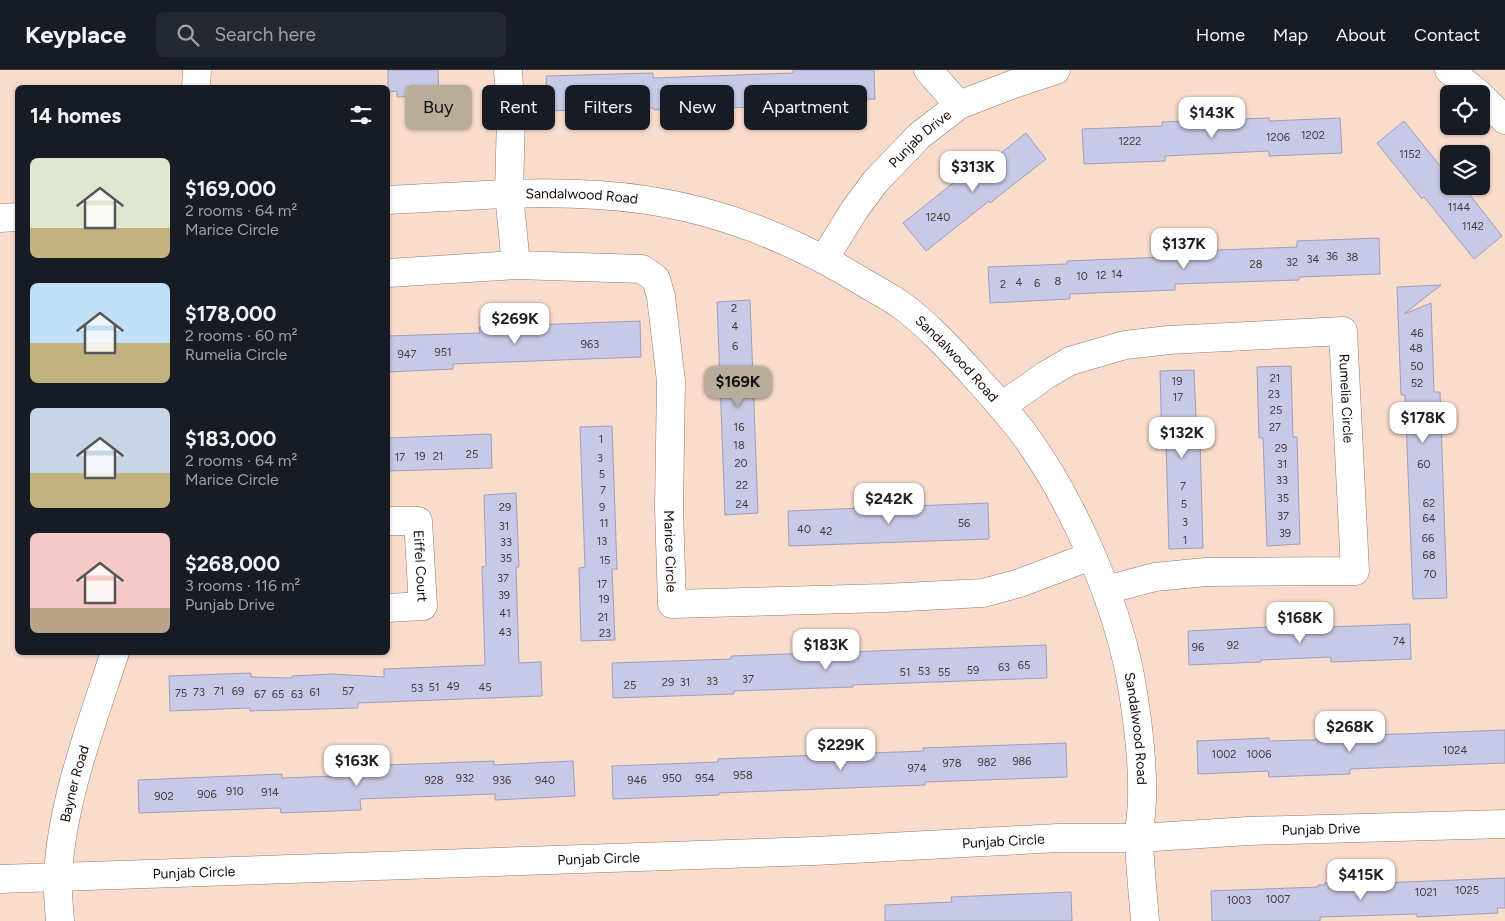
<!DOCTYPE html>
<meta charset="utf-8">
<style>
body{margin:0;font-family:Figtree,sans-serif;background:#242831;color:#f1f3f6;height:100vh;display:flex;flex-direction:column;font-size:19px;white-space:nowrap}
*{box-sizing:border-box;margin:0}
p{font-size:16px;color:#9ea1a6}
.icon{flex:none;width:28px;height:28px;fill:none;stroke:currentColor;stroke-width:2;stroke-linecap:round;stroke-linejoin:round}
.map{position:relative;flex:1;overflow:hidden}
.drawer{position:absolute;left:15px;top:15px;width:375px;height:570px;display:flex;flex-direction:column;background:#171b24;border-radius:8px;box-shadow:0 1px 4px #0004}
.drawer>*{flex:none}
.banner{position:absolute;left:405px;top:15px;width:475px;height:45px;display:flex;gap:10px}
.buttons{position:absolute;left:1440px;top:15px;display:grid;gap:10px}
.buttons a{display:grid;place-items:center;width:50px;height:50px;border-radius:8px;background:#171b24;box-shadow:0 1px 4px #0004;font-size:25px}
.price{position:absolute;translate:-50% -42px;padding:0 11px;border-radius:10px;background:#fff;color:#222;font-size:16px;line-height:32px;filter:drop-shadow(0 1px 2px #0008)}
.price::after{content:'';position:absolute;left:50%;top:30px;width:15px;height:11px;margin-left:-8px;background:inherit;clip-path:polygon(0 0,100% 0,50% 100%)}
.price.on{background:#b8ad9a;color:#111}
ul{padding:0;list-style:none}
li{display:flex;align-items:center;gap:15px;height:125px;padding:0 15px}
li span{display:grid;place-items:center;flex:none;width:140px;height:100px;border-radius:8px;color:#555}
li>.icon{margin-inline-start:auto}
span .icon{width:60px;height:60px;fill:#fffc;stroke-width:1}
li b{font-size:21px}
h2{display:flex;justify-content:space-between;align-items:center;height:60px;padding:0 15px;font-size:21px}
.pill{padding:0 18px;border-radius:8px;background:#171b24;box-shadow:0 1px 4px #0004;font-size:18px;line-height:45px}
.pill.on{background:#b8ad9a;color:#111}
header{display:flex;align-items:center;gap:30px;box-sizing:border-box;height:70px;padding:0 25px;background:#171b24;border-bottom:1px solid #363941}
header strong{font-size:24px}
nav{display:flex;gap:28px;margin-inline-start:auto;font-size:18px}
.search{width:350px;height:45px;background:#242831;display:flex;align-items:center;gap:12px;box-sizing:border-box;padding:0 18px;border-radius:8px;color:#9ea1a6;font-size:19px}
.map>svg:first-child{display:block}
</style>
<header>
<strong>Keyplace</strong>
<div class="search"><svg class="icon" aria-label="search" viewBox="0 0 24 24"><circle cx="10" cy="10" r="6"/><path d="M15 15l6 6"/></svg>Search here</div>
<nav><a>Home</a><a>Map</a><a>About</a><a>Contact</a></nav>
</header>
<div class="map">
<svg width="1505" height="851" viewBox="0 0 1505 851">
<rect width="100%" height="100%" fill="#fadccc"/>
<g fill="#c7c9e6" stroke="#9d9eba">
<path d="M388,0H438L439,25L397,27V21L388,22Z"/>
<path d="M793,0H874L875,29L795,32V36L654,40V38L547,41L546,6L653,3V8L793,3Z"/>
<path d="M1269,48L1270,51L1340,48L1342,83L1269,86V81L1165,86V91L1084,94L1082,59L1162,56V52Z"/>
<path d="M1404,51L1449,107V116H1463L1502,166L1474,189L1424,127L1422,129L1377,73Z"/>
<path d="M1026,63L1046,89L990,133L989,131L926,181L903,153L967,102L971,107Z"/>
<path d="M1379,168L1380,204L1299,207V210L1175,214V220L1070,224V229L990,233L988,197L1067,194V191L1192,186V181L1297,177V171Z"/>
<path d="M1441,215L1404,244L1431,233L1434,322H1440L1447,528L1413,529L1405,325H1401L1397,217Z"/>
<path d="M750,230L758,443L725,445L717,232Z"/>
<path d="M640,251L641,287L453,294V299L388,302V266L480,263L479,257Z"/>
<path d="M1291,296L1293,367H1297L1300,474L1267,476L1263,368H1259L1257,297Z"/>
<path d="M1194,300L1197,370H1200L1203,478L1169,479L1166,373H1162L1160,301Z"/>
<path d="M612,356L617,499H612L615,570L581,571L579,498L585,497L580,357Z"/>
<path d="M491,364L492,398L388,401V368Z"/>
<path d="M516,423L519,497H516L519,593L541,592L542,626L358,633V638L250,641V638L170,641L169,606L251,603V607L292,608V606L332,604L384,607V599L485,595L482,497L486,496L484,425Z"/>
<path d="M988,433L989,469L789,476L788,441Z"/>
<path d="M1330,554V557L1410,554L1411,589L1331,592V587L1261,590V592L1189,595L1188,561Z"/>
<path d="M1046,575L1047,608L853,615V617L734,621V624L613,628L612,593L731,589V586Z"/>
<path d="M1505,660V693L1350,699V704L1269,707L1268,701L1198,704L1197,671L1269,668V671L1347,669V666Z"/>
<path d="M1066,673L1067,707L925,712V715L719,723V725L613,729L612,696L718,692V689L924,681L923,678Z"/>
<path d="M494,691V695L573,691L575,726L495,730V724L360,729L361,740L281,743L280,738L139,743L138,710L282,704V708L387,704L386,695Z"/>
<path d="M1505,808V838H1497L1498,843L1417,847V844L1320,847V851H1212L1211,821L1318,817V815H1325V813L1346,812V814L1365,812L1366,814L1380,812V813Z"/>
<path d="M1071,822L1072,851H885V835L952,832L951,827Z"/>
</g>
<g fill="none" stroke-linecap="round" stroke-linejoin="round">
<defs>
<g id="minor">
<path d="M508,0L511,46L509,124L516,195"/>
<path d="M928,0L959,35"/>
<path d="M1449,0L1479,24"/>
<path d="M196,18L197,0"/>
<path d="M1481,26L1505,50"/>
<path id="s1" d="M388,130C473,126 560,117 646,130C722,141 793,170 858,209C872,218 887,225 901,235C927,254 950,279 972,303C990,323 1008,343 1024,364C1072,430 1114,525 1130,605C1137,644 1143,689 1142,728C1142,742 1139,757 1139,771C1140,798 1143,824 1145,851"/>
<path d="M0,148L18,147"/>
<path id="s2" d="M824,189L855,139L875,112L919,66L959,35L1011,15L1056,0"/>
<path id="s3" d="M388,203L516,195L642,199L656,209L661,227L671,311L669,438L672,534L885,528L983,523L1020,513L1091,486"/>
<path id="s4" d="M1002,336L1046,305L1070,291L1125,275L1169,270L1343,261L1355,501L1206,502L1155,507L1106,520"/>
<path id="s5" d="M388,451H418L423,536L388,538"/>
<path id="s6" d="M0,809L815,781L1058,768H1139L1248,761L1505,754"/>
<path id="s7" d="M60,851C59,836 57,820 58,805C62,730 92,653 115,582"/>
</g>
</defs>
<use href="#minor" stroke="#94796c" stroke-width="29"/>
<use href="#minor" stroke="#fff" stroke-width="28"/>
</g>
<g text-anchor="middle" stroke-width="4" stroke-linejoin="round" paint-order="stroke">
<g font-size="11" fill="#423b3f">
<text x="1313" y="69">1202</text>
<text x="1278" y="71">1206</text>
<text x="1130" y="75">1222</text>
<text x="1410" y="88">1152</text>
<text x="1459" y="141">1144</text>
<text x="938" y="151">1240</text>
<text x="1473" y="160">1142</text>
<text x="1332" y="190">36</text>
<text x="1352" y="191">38</text>
<text x="1313" y="193">34</text>
<text x="1292" y="196">32</text>
<text x="1256" y="198">28</text>
<text x="1117" y="208">14</text>
<text x="1101" y="209">12</text>
<text x="1082" y="210">10</text>
<text x="1058" y="215">8</text>
<text x="1019" y="216">4</text>
<text x="1037" y="217">6</text>
<text x="1003" y="218">2</text>
<text x="734" y="242">2</text>
<text x="735" y="260">4</text>
<text x="1417" y="267">46</text>
<text x="590" y="278">963</text>
<text x="735" y="280">6</text>
<text x="1416" y="282">48</text>
<text x="443" y="286">951</text>
<text x="407" y="288">947</text>
<text x="1417" y="300">50</text>
<text x="1275" y="312">21</text>
<text x="1177" y="315">19</text>
<text x="1417" y="317">52</text>
<text x="1274" y="328">23</text>
<text x="1178" y="331">17</text>
<text x="1276" y="344">25</text>
<text x="739" y="361">16</text>
<text x="1275" y="361">27</text>
<text x="601" y="373">1</text>
<text x="739" y="379">18</text>
<text x="1281" y="382">29</text>
<text x="472" y="388">25</text>
<text x="420" y="390">19</text>
<text x="438" y="390">21</text>
<text x="400" y="391">17</text>
<text x="600" y="392">3</text>
<text x="741" y="397">20</text>
<text x="1282" y="398">31</text>
<text x="1424" y="398">60</text>
<text x="602" y="408">5</text>
<text x="1282" y="414">33</text>
<text x="742" y="419">22</text>
<text x="1183" y="420">7</text>
<text x="603" y="424">7</text>
<text x="1283" y="432">35</text>
<text x="1429" y="437">62</text>
<text x="742" y="438">24</text>
<text x="1184" y="438">5</text>
<text x="505" y="441">29</text>
<text x="602" y="441">9</text>
<text x="1283" y="450">37</text>
<text x="1429" y="452">64</text>
<text x="1185" y="456">3</text>
<text x="604" y="457">11</text>
<text x="964" y="457">56</text>
<text x="504" y="460">31</text>
<text x="804" y="463">40</text>
<text x="826" y="465">42</text>
<text x="1285" y="467">39</text>
<text x="1428" y="472">66</text>
<text x="1185" y="474">1</text>
<text x="602" y="475">13</text>
<text x="506" y="476">33</text>
<text x="1429" y="489">68</text>
<text x="506" y="492">35</text>
<text x="605" y="494">15</text>
<text x="1430" y="508">70</text>
<text x="503" y="512">37</text>
<text x="602" y="518">17</text>
<text x="504" y="529">39</text>
<text x="604" y="533">19</text>
<text x="505" y="547">41</text>
<text x="603" y="551">21</text>
<text x="505" y="566">43</text>
<text x="605" y="567">23</text>
<text x="1399" y="575">74</text>
<text x="1233" y="579">92</text>
<text x="1198" y="581">96</text>
<text x="1024" y="599">65</text>
<text x="1004" y="601">63</text>
<text x="973" y="604">59</text>
<text x="924" y="605">53</text>
<text x="905" y="606">51</text>
<text x="944" y="606">55</text>
<text x="748" y="613">37</text>
<text x="712" y="615">33</text>
<text x="668" y="616">29</text>
<text x="685" y="616">31</text>
<text x="630" y="619">25</text>
<text x="453" y="620">49</text>
<text x="434" y="621">51</text>
<text x="485" y="621">45</text>
<text x="417" y="622">53</text>
<text x="219" y="625">71</text>
<text x="238" y="625">69</text>
<text x="348" y="625">57</text>
<text x="199" y="626">73</text>
<text x="315" y="626">61</text>
<text x="181" y="627">75</text>
<text x="260" y="628">67</text>
<text x="278" y="628">65</text>
<text x="297" y="628">63</text>
<text x="1455" y="684">1024</text>
<text x="1224" y="688">1002</text>
<text x="1259" y="688">1006</text>
<text x="1022" y="695">986</text>
<text x="987" y="696">982</text>
<text x="952" y="697">978</text>
<text x="917" y="702">974</text>
<text x="743" y="709">958</text>
<text x="465" y="712">932</text>
<text x="672" y="712">950</text>
<text x="705" y="712">954</text>
<text x="434" y="714">928</text>
<text x="502" y="714">936</text>
<text x="545" y="714">940</text>
<text x="637" y="714">946</text>
<text x="235" y="725">910</text>
<text x="270" y="726">914</text>
<text x="207" y="728">906</text>
<text x="164" y="730">902</text>
<text x="1467" y="824">1025</text>
<text x="1426" y="826">1021</text>
<text x="1278" y="833">1007</text>
<text x="1239" y="834">1003</text>
</g>
<g font-size="14" fill="#160c07" stroke="#feece3">
<text dy="5" stroke="none"><textPath href="#s2" startOffset="155">Punjab Drive</textPath></text>
<text dy="5" stroke="none"><textPath href="#s1" startOffset="194">Sandalwood Road</textPath></text>
<text dy="5" stroke="none"><textPath href="#s1" startOffset="614">Sandalwood Road</textPath></text>
<text dy="5" stroke="none"><textPath href="#s4" startOffset="425">Rumelia Circle</textPath></text>
<text dy="5" stroke="none"><textPath href="#s3" startOffset="545">Marice Circle</textPath></text>
<text dy="5" stroke="none"><textPath href="#s5" startOffset="75">Eiffel Court</textPath></text>
<text dy="5" stroke="none"><textPath href="#s1" startOffset="1034">Sandalwood Road</textPath></text>
<text dy="5" stroke="none"><textPath href="#s7" startOffset="139">Bayner Road</textPath></text>
<text dy="5" stroke="none"><textPath href="#s6" startOffset="1322">Punjab Drive</textPath></text>
<text dy="5" stroke="none"><textPath href="#s6" startOffset="1004">Punjab Circle</textPath></text>
<text dy="5" stroke="none"><textPath href="#s6" startOffset="599">Punjab Circle</textPath></text>
<text dy="5" stroke="none"><textPath href="#s6" startOffset="194">Punjab Circle</textPath></text>
</g>
</g>
</svg>
<div class="buttons">
<a><svg class="icon" aria-label="locate" viewBox="0 0 24 24"><circle cx="12" cy="12" r="6"/><path d="M12 2v4M12 18v4M2 12h4M18 12h4"/></svg></a>
<a><svg class="icon" aria-label="layers" viewBox="0 0 24 24"><path d="M12 4l9 5-9 5-9-5zM3 14l9 5 9-5"/></svg></a>
</div>
<b class="price" style="left:1212px;top:69px">$143K</b>
<b class="price" style="left:973px;top:123px">$313K</b>
<b class="price" style="left:1184px;top:200px">$137K</b>
<b class="price" style="left:515px;top:275px">$269K</b>
<b class="price on" style="left:738px;top:338px">$169K</b>
<b class="price" style="left:1423px;top:374px">$178K</b>
<b class="price" style="left:1182px;top:389px">$132K</b>
<b class="price" style="left:889px;top:455px">$242K</b>
<b class="price" style="left:1300px;top:574px">$168K</b>
<b class="price" style="left:826px;top:601px">$183K</b>
<b class="price" style="left:1350px;top:683px">$268K</b>
<b class="price" style="left:841px;top:701px">$229K</b>
<b class="price" style="left:357px;top:717px">$163K</b>
<b class="price" style="left:1361px;top:831px">$415K</b>
<div class="banner">
<a class="pill on">Buy</a>
<a class="pill">Rent</a>
<a class="pill">Filters</a>
<a class="pill">New</a>
<a class="pill">Apartment</a>
</div>
<section class="drawer">
<h2>14 homes<svg class="icon" aria-label="filters" viewBox="0 0 24 24"><path d="M4 7h16M4 17h16"/><circle cx="9" cy="7" r="2"/><circle cx="15" cy="17" r="2"/></svg></h2>
<ul>
<li><span style="background:linear-gradient(#dfe7d0 70%,#c2b280 0)"><svg class="icon" aria-label="home" viewBox="0 0 24 24"><path d="M3 11l9-7 9 7M6 9v11h12V9"/></svg></span><div><b>$169,000</b><p>2 rooms · 64 m²</p><p>Marice Circle</p></div></li>
<li><span style="background:linear-gradient(#bfe0f5 60%,#c2b280 0)"><svg class="icon" aria-label="home" viewBox="0 0 24 24"><path d="M3 11l9-7 9 7M6 9v11h12V9"/></svg></span><div><b>$178,000</b><p>2 rooms · 60 m²</p><p>Rumelia Circle</p></div></li>
<li><span style="background:linear-gradient(#c9d6e8 65%,#c2b280 0)"><svg class="icon" aria-label="home" viewBox="0 0 24 24"><path d="M3 11l9-7 9 7M6 9v11h12V9"/></svg></span><div><b>$183,000</b><p>2 rooms · 64 m²</p><p>Marice Circle</p></div></li>
<li><span style="background:linear-gradient(#f6c9c9 75%,#b9a48a 0)"><svg class="icon" aria-label="home" viewBox="0 0 24 24"><path d="M3 11l9-7 9 7M6 9v11h12V9"/></svg></span><div><b>$268,000</b><p>3 rooms · 116 m²</p><p>Punjab Drive</p></div></li>
</ul>
</section>
</div>
